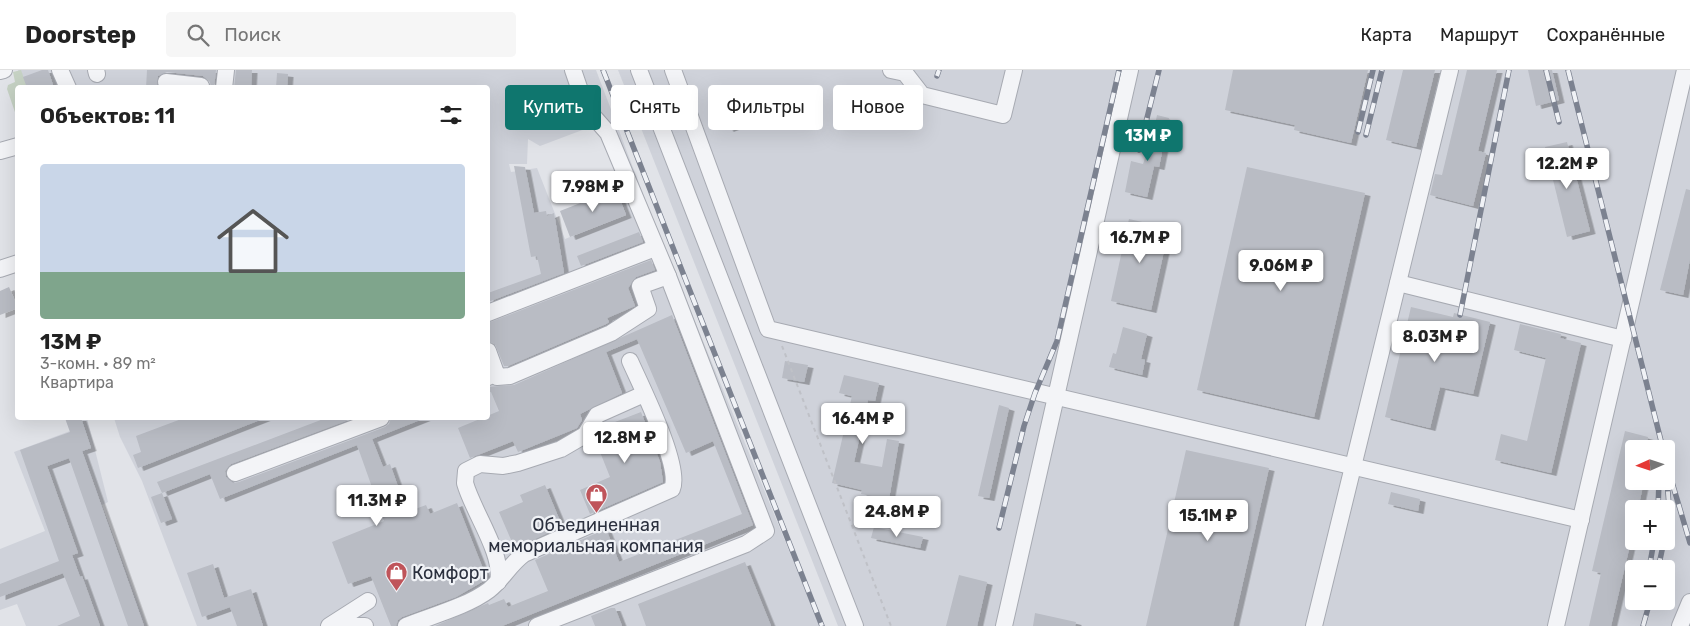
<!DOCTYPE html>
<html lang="ru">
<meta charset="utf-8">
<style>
body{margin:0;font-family:Rubik,sans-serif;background:#f6f6f6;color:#222;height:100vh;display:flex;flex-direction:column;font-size:19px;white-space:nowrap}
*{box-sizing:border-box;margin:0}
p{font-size:16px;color:#767676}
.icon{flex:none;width:28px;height:28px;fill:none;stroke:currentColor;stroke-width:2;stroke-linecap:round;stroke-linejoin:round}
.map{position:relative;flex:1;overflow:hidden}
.panel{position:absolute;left:15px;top:15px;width:475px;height:335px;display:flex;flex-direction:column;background:#fff;border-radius:5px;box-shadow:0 5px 20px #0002}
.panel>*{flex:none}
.banner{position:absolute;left:505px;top:15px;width:475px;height:45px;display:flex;gap:10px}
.needle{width:32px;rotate:267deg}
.controls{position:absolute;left:1625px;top:370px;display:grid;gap:10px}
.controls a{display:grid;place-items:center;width:50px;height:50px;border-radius:5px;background:#fff;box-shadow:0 5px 20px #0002;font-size:25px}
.price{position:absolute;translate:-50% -42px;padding:0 11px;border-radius:5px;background:#fff;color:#222;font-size:16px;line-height:32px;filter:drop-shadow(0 1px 2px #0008)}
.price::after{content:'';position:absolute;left:50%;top:30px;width:15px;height:11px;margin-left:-8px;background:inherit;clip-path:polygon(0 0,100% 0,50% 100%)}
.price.selected{background:#0f766e;color:#fff}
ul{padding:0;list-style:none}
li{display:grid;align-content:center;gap:10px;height:265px;padding:0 25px}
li+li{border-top:1px solid #e0e0e0}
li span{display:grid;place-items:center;height:155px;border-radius:5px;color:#555}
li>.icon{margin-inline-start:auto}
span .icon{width:90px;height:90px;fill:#fffc;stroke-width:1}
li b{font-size:21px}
h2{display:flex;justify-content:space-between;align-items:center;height:60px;padding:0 25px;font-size:21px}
.pill{padding:0 18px;border-radius:5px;background:#fff;box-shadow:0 5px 20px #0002;font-size:18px;line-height:45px}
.pill.selected{background:#0f766e;color:#fff}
header{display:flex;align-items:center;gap:30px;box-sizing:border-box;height:70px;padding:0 25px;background:#fff;border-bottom:1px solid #e0e0e0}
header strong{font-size:24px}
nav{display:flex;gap:28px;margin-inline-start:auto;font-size:18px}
.search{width:350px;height:45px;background:#f6f6f6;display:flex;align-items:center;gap:12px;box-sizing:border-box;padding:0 18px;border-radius:5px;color:#767676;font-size:19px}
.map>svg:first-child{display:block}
</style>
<header>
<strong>Doorstep</strong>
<div class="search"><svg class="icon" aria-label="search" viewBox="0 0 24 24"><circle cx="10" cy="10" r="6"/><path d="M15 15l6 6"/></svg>Поиск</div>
<nav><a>Карта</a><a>Маршрут</a><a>Сохранённые</a></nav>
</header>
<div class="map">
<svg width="1690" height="556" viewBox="0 0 1690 556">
<defs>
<filter id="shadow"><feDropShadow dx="5.5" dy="3" stdDeviation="0" flood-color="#0004"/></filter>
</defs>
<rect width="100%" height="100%" fill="#e1e3e8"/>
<g fill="#cfd2da" fill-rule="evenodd">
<path d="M18,0H596L648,137L820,556H197L142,411L120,367L114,348H488V18H24ZM593,56L601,61L623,116L616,119L626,145L565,169L537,98L511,102L509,94H527L528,69L540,76Z"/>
<path d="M618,0H1690V556H838ZM1634,379H1666V411H1634ZM1634,439H1666V471H1634ZM1634,499H1666V531H1634Z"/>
<path d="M65,348H87L108,432L102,435L147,556H26L17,534L0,540V479L45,461L14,382L70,361Z"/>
</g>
<path fill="#c5d1c3" d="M21,0L27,17L18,18L17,48L7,19L8,15L15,12L13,2Z"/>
<g fill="#b9bcc4" filter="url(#shadow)">
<path d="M42,0H48L54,18H27L23,7Z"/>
<path d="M147,0H216L214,18H211L210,12L203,6L167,2L158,6V18H146Z"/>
<path d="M236,0H252L251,18H234Z"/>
<path d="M1233,0H1368L1351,73L1294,60L1295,55L1225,40Z"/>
<path d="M1403,0H1435L1416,77L1386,70Z"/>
<path d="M1467,0H1497L1478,81L1486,83L1473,136L1430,125L1435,104L1442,105Z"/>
<path d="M1528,0H1552L1559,30L1536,36Z"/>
<path d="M277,3L288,4L287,18H276Z"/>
<path d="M747,16L758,48L728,59L717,27Z"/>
<path d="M1157,45L1169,48L1159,97L1154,96L1147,127L1125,122L1131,91L1143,94L1145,88L1148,89Z"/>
<path d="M1567,72L1590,161L1567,167L1545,77Z"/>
<path d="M514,96L525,97L534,143L546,141L547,146L554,143L564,203L488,232V223L541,204L537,186L531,187Z"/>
<path d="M1247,97L1365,123L1314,347L1197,320Z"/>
<path d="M616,119L626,145L570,167L560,141Z"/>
<path d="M1686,119L1690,120V189L1683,225L1660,220Z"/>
<path d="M1129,149L1169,158L1151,240L1111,231Z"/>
<path d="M639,162L643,172L581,196L577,186Z"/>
<path d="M651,190L655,200L636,207L628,218L635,236L607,248L609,252L606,254L508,296H504L495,274L488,271V253Z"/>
<path d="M9,217L18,238L0,245V221Z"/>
<path d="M1411,237L1453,247L1454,243L1490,252L1473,324L1440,317L1430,358L1385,347Z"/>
<path d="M672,245L753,455L502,556H435L488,533L489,535L504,529L508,537L548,521L535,490L606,459L619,492L742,444L713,371L686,383L637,269L606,282L622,323L580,344L582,350L577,358L518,382L513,371L470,388L458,358L499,341L491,322L488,323V317L514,315Z"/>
<path d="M1520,254L1561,264L1560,268L1581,273L1551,403L1495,390L1501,364L1527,371L1546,288L1514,280Z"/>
<path d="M1123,257L1147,264L1141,289L1145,290L1142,305L1109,297L1113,283L1116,284Z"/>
<path d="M785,291L808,295L804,312L782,308Z"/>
<path d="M844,305L879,313L875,331L868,330L854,392L882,397L887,369L899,371L889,429L861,424L862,420L832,413L852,326L839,323Z"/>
<path d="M999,335L1009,338L989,428L978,426Z"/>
<path d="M641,342L660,392L663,412L590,444L580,420L610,407L600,382L610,378L602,357Z"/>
<path d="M65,348H81L91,378L82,381L144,556H128L69,388L47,396L78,483L72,485L80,507L82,506L100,556H57L80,546L63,503L0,527V514L59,491L20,380L70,362Z"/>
<path d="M184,348H265L138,398L133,385L141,382L136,366Z"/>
<path d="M326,348H354L231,394L225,401L226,407L233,413L239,412L385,357L389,354L391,348H425L372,369L383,397L390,394L407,442L426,435L430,444L457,433L487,509L456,527L402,547L398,550L396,556H391L371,506L348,514L332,472L384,451L357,375L220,429L210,404L162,423L157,412Z"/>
<path d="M1625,361L1648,367L1645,379H1634V411H1644L1638,439H1634V458L1611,556H1589L1601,503L1592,501Z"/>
<path d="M1186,380L1269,398L1233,556H1146Z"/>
<path d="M545,415L562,456L515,479L499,442L523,432L520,425Z"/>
<path d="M1391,422L1420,429L1418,441L1388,434Z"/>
<path d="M162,423L172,449L161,453L151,427Z"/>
<path d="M874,457L923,467L920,478L871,468Z"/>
<path d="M745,492L771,556H646L638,534Z"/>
<path d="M213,494L224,528L251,519L263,556H237L230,537L202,547L187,503Z"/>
<path d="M959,505L987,512L977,556H946Z"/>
<path d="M611,538H615L622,556H595L591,546Z"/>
<path d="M1035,543L1076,552L1075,556H1033Z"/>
</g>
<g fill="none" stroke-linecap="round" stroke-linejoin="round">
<defs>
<g id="minor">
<path d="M60,0L68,18"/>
<path d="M96,0L97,4"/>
<path d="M639,0L855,556"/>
<path d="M673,0L768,259L1581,450"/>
<path d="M891,0L905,3L922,25L1003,45L1014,0"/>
<path d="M0,1L4,0"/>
<path d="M166,12L201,16"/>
<path d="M224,18L226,0"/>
<path d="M0,81L18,76"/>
<path d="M0,199L18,193"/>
<path d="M1398,213L1623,269"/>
<path d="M488,243L655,178"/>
<path d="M488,281L496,303"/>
<path d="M488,307L496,303L497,307L510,306L611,263L648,239L640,216L668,206"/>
<path d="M235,403L381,348"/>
<path d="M498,512C504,484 473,442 465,413L466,401L480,394L503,396L518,393L561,379L585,365L597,345L644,324"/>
<path d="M329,556L368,531"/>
<path d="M345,556H365"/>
<path d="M406,556C431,546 468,536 489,520C502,510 510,494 524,484L672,419C682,397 641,316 630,291"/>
<path d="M537,556L746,474L766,461L668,206L608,63L586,38L573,0"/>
<path d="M1004,556L1130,0"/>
<path d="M1314,556L1450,0"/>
<path d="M1556,556L1685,0"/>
<path d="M1680,556L1690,532"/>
</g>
</defs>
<use href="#minor" stroke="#a7aab2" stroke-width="18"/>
<path stroke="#bfc1c7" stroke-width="2" stroke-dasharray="4 4" stroke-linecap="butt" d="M782,276L891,556"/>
<use href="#minor" stroke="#f3f4f7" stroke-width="16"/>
<defs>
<g id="rail">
<path d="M603,0L822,556"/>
<path d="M1546,0L1559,52"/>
<path d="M1568,0L1663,379"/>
<path d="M937,6L939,0"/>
<path d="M1358,62L1373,0"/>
<path d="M1366,65L1382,0"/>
<path d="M1139,80L1159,0"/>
<path d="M1460,245L1509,0"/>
<path d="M1666,392L1690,473"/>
<path d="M1658,439L1659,411"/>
<path d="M1666,454L1669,436L1667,410"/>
<path d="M999,458L1024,356L1035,323L1057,271L1119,0"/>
<path d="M1649,499L1654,471"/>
<path d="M1658,499L1664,471"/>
<path d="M1643,556L1650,531"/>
</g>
</defs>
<use href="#rail" stroke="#7c8290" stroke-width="5.5"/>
<use href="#rail" stroke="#f0f2f6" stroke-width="4" stroke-dasharray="11" stroke-linecap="butt"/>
</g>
<defs>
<symbol id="shop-pin" viewBox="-11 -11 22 30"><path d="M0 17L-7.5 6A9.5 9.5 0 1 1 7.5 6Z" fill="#bf545a" stroke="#f0f2f6"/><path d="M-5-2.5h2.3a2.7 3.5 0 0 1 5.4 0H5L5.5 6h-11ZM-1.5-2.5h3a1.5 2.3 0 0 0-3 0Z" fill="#fff"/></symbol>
</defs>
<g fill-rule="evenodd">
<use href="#shop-pin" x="584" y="412" width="25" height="34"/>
<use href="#shop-pin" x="384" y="490" width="25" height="34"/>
</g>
<g text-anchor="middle" stroke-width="4.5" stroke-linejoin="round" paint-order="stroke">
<g font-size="18" fill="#2b303e" stroke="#f0f2f6">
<text x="596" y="461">Объединенная<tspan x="596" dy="21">мемориальная компания</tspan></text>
<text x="412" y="509" text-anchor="start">Комфорт</text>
</g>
</g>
</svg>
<div class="controls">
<a><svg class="needle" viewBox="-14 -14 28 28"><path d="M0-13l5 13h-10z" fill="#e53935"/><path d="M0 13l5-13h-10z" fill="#767676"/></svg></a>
<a>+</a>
<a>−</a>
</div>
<b class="price selected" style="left:1148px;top:92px">13M ₽</b>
<b class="price" style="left:1567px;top:120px">12.2M ₽</b>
<b class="price" style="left:593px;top:143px">7.98M ₽</b>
<b class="price" style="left:1140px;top:194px">16.7M ₽</b>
<b class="price" style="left:1281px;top:222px">9.06M ₽</b>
<b class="price" style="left:1435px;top:293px">8.03M ₽</b>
<b class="price" style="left:863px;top:375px">16.4M ₽</b>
<b class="price" style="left:625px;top:394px">12.8M ₽</b>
<b class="price" style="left:377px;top:457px">11.3M ₽</b>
<b class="price" style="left:897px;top:468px">24.8M ₽</b>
<b class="price" style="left:1208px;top:472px">15.1M ₽</b>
<div class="banner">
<a class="pill selected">Купить</a>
<a class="pill">Снять</a>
<a class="pill">Фильтры</a>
<a class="pill">Новое</a>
</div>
<section class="panel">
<h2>Объектов: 11<svg class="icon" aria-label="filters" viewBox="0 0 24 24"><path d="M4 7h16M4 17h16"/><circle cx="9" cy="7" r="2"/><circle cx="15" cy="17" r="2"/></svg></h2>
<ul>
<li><span style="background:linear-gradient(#c9d6e8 70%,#7fa58c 0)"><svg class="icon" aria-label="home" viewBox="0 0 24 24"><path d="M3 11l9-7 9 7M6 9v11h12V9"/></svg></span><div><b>13M ₽</b><p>3-комн. · 89 m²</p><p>Квартира</p></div></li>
</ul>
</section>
</div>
